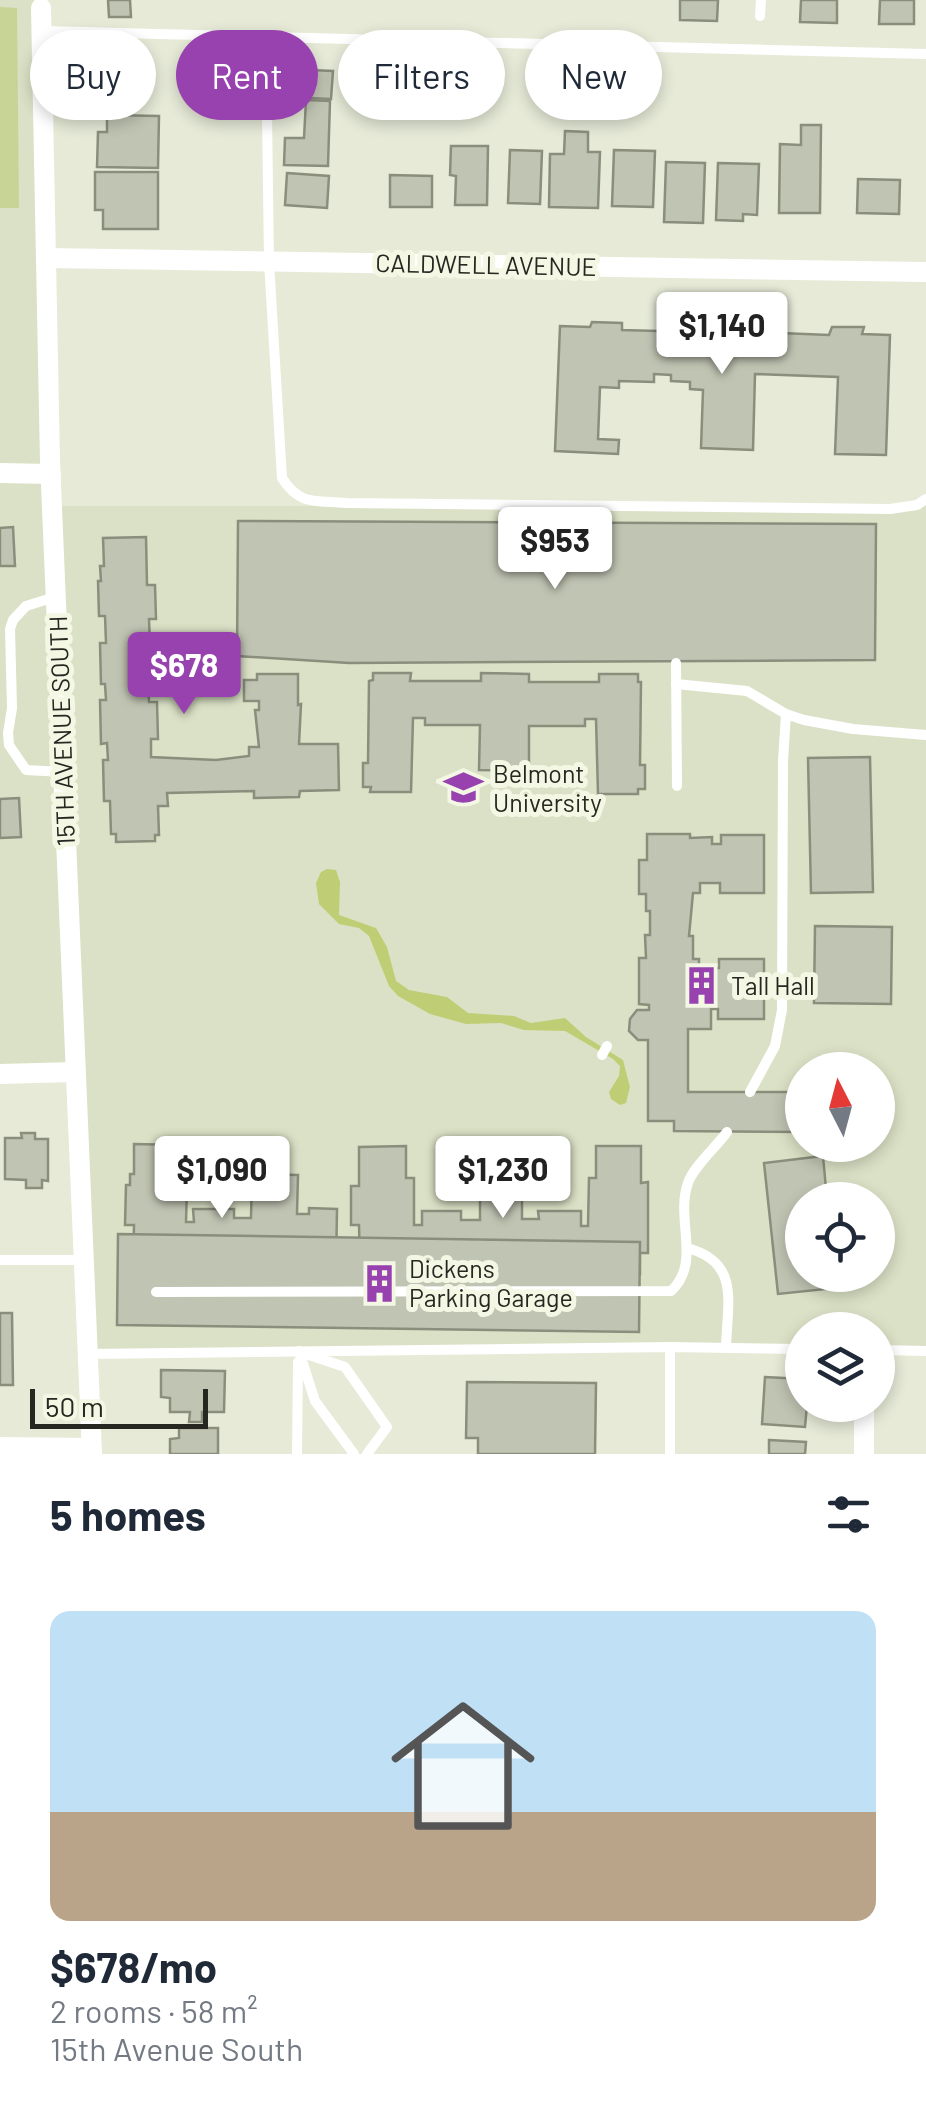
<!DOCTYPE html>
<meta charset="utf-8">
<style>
body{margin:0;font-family:Barlow,sans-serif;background:#f6f6f7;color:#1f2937;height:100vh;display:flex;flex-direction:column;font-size:38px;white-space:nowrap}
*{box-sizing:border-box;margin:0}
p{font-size:32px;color:#747a83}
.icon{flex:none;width:55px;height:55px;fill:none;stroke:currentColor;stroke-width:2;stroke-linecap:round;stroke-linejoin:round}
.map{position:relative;height:1454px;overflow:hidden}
.side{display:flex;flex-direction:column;background:#fff;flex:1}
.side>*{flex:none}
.hud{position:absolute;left:30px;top:30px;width:868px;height:90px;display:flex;gap:20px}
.needle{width:65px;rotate:354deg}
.buttons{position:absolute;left:785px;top:1052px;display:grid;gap:20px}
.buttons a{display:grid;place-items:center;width:110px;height:110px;border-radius:50%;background:#fff;box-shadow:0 5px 15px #0003;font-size:50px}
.scale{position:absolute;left:30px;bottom:25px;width:178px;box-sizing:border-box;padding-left:10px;border:5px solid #262720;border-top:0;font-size:28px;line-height:35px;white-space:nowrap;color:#262720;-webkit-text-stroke:8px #f3f7e4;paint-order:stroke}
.price{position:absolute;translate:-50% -85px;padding:0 22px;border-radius:10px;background:#fff;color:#222;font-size:32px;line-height:65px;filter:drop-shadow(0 2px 5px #0008)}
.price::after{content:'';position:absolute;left:50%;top:60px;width:30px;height:22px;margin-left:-15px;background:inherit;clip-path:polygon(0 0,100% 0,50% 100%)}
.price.current{background:#9742af;color:#fff}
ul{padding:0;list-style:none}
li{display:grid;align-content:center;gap:20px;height:530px;padding:0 50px}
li+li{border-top:2px solid #e0e1e3}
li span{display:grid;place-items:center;height:310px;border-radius:20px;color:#555}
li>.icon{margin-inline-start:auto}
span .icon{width:180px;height:180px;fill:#fffc;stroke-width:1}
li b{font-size:42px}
h2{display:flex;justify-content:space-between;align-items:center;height:120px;padding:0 50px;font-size:42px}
.chip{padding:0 35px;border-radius:45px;background:#fff;box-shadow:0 5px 15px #0003;font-size:35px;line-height:90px}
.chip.current{background:#9742af;color:#fff}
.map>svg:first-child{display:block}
</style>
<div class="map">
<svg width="926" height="1454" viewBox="0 0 926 1454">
<rect width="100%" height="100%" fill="#e6ead7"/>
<path fill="#dbe1c6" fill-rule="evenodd" d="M0,0H41L53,506H926V1353L878,1352V1330H802V1350L87,1354L75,1072L0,1074ZM802,1070H878V1145H802ZM802,1200H878V1275H802Z"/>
<path fill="#c8d496" d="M0,7L17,8L19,208H0Z"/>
<path fill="#bfce74" d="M327,869L336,870L340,882L339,915L376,928L387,947L396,981L409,990L447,997L468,1013L514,1016L531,1023L565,1018L586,1037L623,1060L630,1087L626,1103L620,1105L611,1099L609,1092L619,1076L620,1066L613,1059L565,1031L524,1030L501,1023L466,1024L430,1014L398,996L389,986L369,936L359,928L339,924L319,904L316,883L321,872Z"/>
<g fill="#c0c4b2" stroke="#8a8e7c" stroke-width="2.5">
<path d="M108,0H130L131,17H109Z"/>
<path d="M680,0H718L717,21L680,20Z"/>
<path d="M801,0H837V23L800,22Z"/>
<path d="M880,0H914V24H879Z"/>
<path d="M109,50L141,51L140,100H108V72H104Z"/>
<path d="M286,69L333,71L331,99L285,97Z"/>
<path d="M306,100L330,101L328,166L284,165L285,138H304Z"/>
<path d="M107,115L159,116L158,168L97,167L98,132H107Z"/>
<path d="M801,125H821L820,213H779L780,144L801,145Z"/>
<path d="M565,131L588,132V152H600L598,208L549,207L550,154H564Z"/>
<path d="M451,146H488L487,205H455L456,176L450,175Z"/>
<path d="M510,150L542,151L540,204L508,203Z"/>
<path d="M614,150L655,151L653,207L612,206Z"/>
<path d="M666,162L705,163L703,223L664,222Z"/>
<path d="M718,163L759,164L757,215L743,214V221L716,220Z"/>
<path d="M95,172H158V229H103V210H95Z"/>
<path d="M287,173L329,176L327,208L285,205Z"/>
<path d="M390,175L432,176V207H390Z"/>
<path d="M858,179L900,180L899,214L857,213Z"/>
<path d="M695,308L758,310V332L829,335L832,327H864L862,334L890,335L886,455L835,454L838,377L755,374L753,450L701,448L703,390L690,389V382L671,381V375L654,374V382L619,381V388L600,387L598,439L619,440L618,454L555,451L560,326L590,327L592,322L622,323V330L695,332Z"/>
<path d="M238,521L876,524L875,660L349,663L237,656Z"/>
<path d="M13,527L15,566H0V528Z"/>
<path d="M146,537L147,585H155L156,619H149L150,645H157L158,680H148L149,702H157L158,739H151V757L216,760L249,756V747H259L255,710H259V701H244V680H257V674H298V705L301,704L299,744H338L339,790L300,791L299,797L254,798V791L167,793L168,806H158L159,835H155V841L116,842V834H111L110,801H104L103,760H108L107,743L101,744L100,700H106L105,684H101L100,643H106L105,616H99L98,581H101L100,566H104L103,538Z"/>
<path d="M373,673H411L410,681H481V673L529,674V682H599V674H638V682H641L640,765H645V789H638V794H598L596,719H585V726H529V771L479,770L480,725H425V718H413L411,792H370L371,787H363V763H368L369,681L373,680Z"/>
<path d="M870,757L873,892L811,893L808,758Z"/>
<path d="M19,798L21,837L0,838V799Z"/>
<path d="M647,834H690V838L712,837V844H721V835H764V893H720V883H700V893H693L689,936H693V959H699V968H719V959H764V1019H718V1009H711V1029H688V1092H802V1132L674,1131V1121H648V1040H638L629,1031L630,1019L637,1010H649V1005L639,1004V958H646L645,935H650V911H646V894H639V860H647Z"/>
<path d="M815,926L892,927L891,1004L814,1003Z"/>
<path d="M21,1133H35V1139H48V1181L42,1180V1188H26V1180L5,1179V1138H22Z"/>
<path d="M134,1144L179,1145V1175H182V1186H187L186,1222H194L193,1209H234V1218H251L252,1174L298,1175L297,1214H309V1208L337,1209L336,1270L310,1269V1262H295V1268L251,1267L252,1259H236V1268H194V1258H177V1267H133L134,1225H125L126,1185H130V1174H134Z"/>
<path d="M406,1146V1178H414V1225H422V1211H461V1220H480V1177L522,1176V1219H539L538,1211H581V1226H588L589,1178H596V1146H641V1183L648,1182V1253H640V1274H591V1264H581L582,1273H538V1262L521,1261V1270H478V1260L461,1261V1269H423V1259H402V1270H360L359,1225H351V1186H359V1147Z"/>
<path d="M823,1156L827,1200H802V1275H835L836,1288L778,1294L764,1163Z"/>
<path d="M118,1234L640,1242L639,1332L117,1325Z"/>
<path d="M0,1313H12L13,1385H0Z"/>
<path d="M161,1370L225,1371L224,1412H202V1422H189L190,1412H170V1398L161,1397Z"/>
<path d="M765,1377L802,1379V1405H807L805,1427L762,1424Z"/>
<path d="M467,1382L596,1383L595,1454H478V1438H466Z"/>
<path d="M179,1428H218V1454H170V1439L179,1438Z"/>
<path d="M769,1440L806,1442L805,1454H769Z"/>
</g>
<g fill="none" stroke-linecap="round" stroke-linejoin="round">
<g stroke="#fff" stroke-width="10">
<path d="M760,16L761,0"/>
<path d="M42,31L926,54"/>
<path d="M266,37L269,262L282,478C300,506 315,500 346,503L890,509L917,505L926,499"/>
<path d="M55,597L26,606L13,620L10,629L12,708L8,733L9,745L26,770L63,772"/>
<path d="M676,663L677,786"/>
<path d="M676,684L747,691L786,714L804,720L853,729L926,735"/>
<path d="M602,1055L607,1046"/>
<path d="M750,1092L775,1046L782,1010L783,761L786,714"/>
<path d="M687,1248C741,1262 727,1303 726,1348"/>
<path d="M0,1260H83"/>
<path d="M156,1292L671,1291C702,1263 675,1219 688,1183C693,1167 717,1146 727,1132"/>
<path d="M670,1347V1454"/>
<path d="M878,1350L926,1351"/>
<path d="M299,1351L315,1401L354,1454"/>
<path d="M88,1354L670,1347L802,1349"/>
<path d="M309,1355L345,1367L387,1427L367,1454"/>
<path d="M297,1454L298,1362"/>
</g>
<g stroke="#fff" stroke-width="20">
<path d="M41,8L50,461L92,1454"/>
<path d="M47,258L926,272"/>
<path d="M0,473L51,474"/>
<path d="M0,1074L75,1072"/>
<path d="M864,1405V1454"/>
<path d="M0,1447L91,1448"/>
</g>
</g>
<defs>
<symbol id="university-bare" viewBox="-9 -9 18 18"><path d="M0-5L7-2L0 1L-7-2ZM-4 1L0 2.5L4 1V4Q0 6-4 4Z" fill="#9742af" stroke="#f3f7e4" stroke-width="2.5" paint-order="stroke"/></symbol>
<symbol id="building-bare" viewBox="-9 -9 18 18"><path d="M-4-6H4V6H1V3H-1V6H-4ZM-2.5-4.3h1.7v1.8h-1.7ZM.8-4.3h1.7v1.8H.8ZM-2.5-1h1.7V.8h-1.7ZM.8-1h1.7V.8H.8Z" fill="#9742af" stroke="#f3f7e4" stroke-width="2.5" paint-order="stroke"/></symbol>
</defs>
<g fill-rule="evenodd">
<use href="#university-bare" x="436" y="760" width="55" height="55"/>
<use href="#building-bare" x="674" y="958" width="55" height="55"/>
<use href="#building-bare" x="352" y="1256" width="55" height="55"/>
</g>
<g text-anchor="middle" stroke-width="10" stroke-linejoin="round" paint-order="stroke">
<g font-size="25" fill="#262720" stroke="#f3f7e4">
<text transform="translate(486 265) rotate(1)" y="9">CALDWELL AVENUE</text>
<text transform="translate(62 731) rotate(-92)" y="9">15TH AVENUE SOUTH</text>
</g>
<g font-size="25" fill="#262720" stroke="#f3f7e4" text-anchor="start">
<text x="493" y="783">Belmont<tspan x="493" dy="29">University</tspan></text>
<text x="731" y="995">Tall Hall</text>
<text x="409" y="1278">Dickens<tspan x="409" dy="29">Parking Garage</tspan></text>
</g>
</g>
</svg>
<div class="buttons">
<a><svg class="needle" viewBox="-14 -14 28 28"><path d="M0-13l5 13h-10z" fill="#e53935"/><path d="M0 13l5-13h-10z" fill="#747a83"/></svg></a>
<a><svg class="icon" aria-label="locate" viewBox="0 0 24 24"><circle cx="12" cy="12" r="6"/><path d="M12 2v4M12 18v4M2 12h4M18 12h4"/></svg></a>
<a><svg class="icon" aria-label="layers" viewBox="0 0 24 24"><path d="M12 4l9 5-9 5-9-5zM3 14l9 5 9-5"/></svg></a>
</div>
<div class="scale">50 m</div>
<b class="price" style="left:722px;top:377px">$1,140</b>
<b class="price" style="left:555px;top:592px">$953</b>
<b class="price current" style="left:184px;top:717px">$678</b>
<b class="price" style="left:222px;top:1221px">$1,090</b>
<b class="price" style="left:503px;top:1221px">$1,230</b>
<div class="hud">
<a class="chip">Buy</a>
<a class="chip current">Rent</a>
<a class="chip">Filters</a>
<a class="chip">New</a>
</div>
</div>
<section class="side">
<h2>5 homes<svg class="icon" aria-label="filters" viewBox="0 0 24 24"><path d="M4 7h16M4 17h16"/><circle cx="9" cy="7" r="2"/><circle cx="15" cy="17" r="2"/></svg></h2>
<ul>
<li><span style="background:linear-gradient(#bfe0f5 65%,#b9a48a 0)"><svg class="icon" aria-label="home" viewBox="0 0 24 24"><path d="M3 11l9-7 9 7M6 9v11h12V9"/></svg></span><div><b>$678/mo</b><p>2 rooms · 58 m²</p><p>15th Avenue South</p></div></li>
</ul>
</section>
